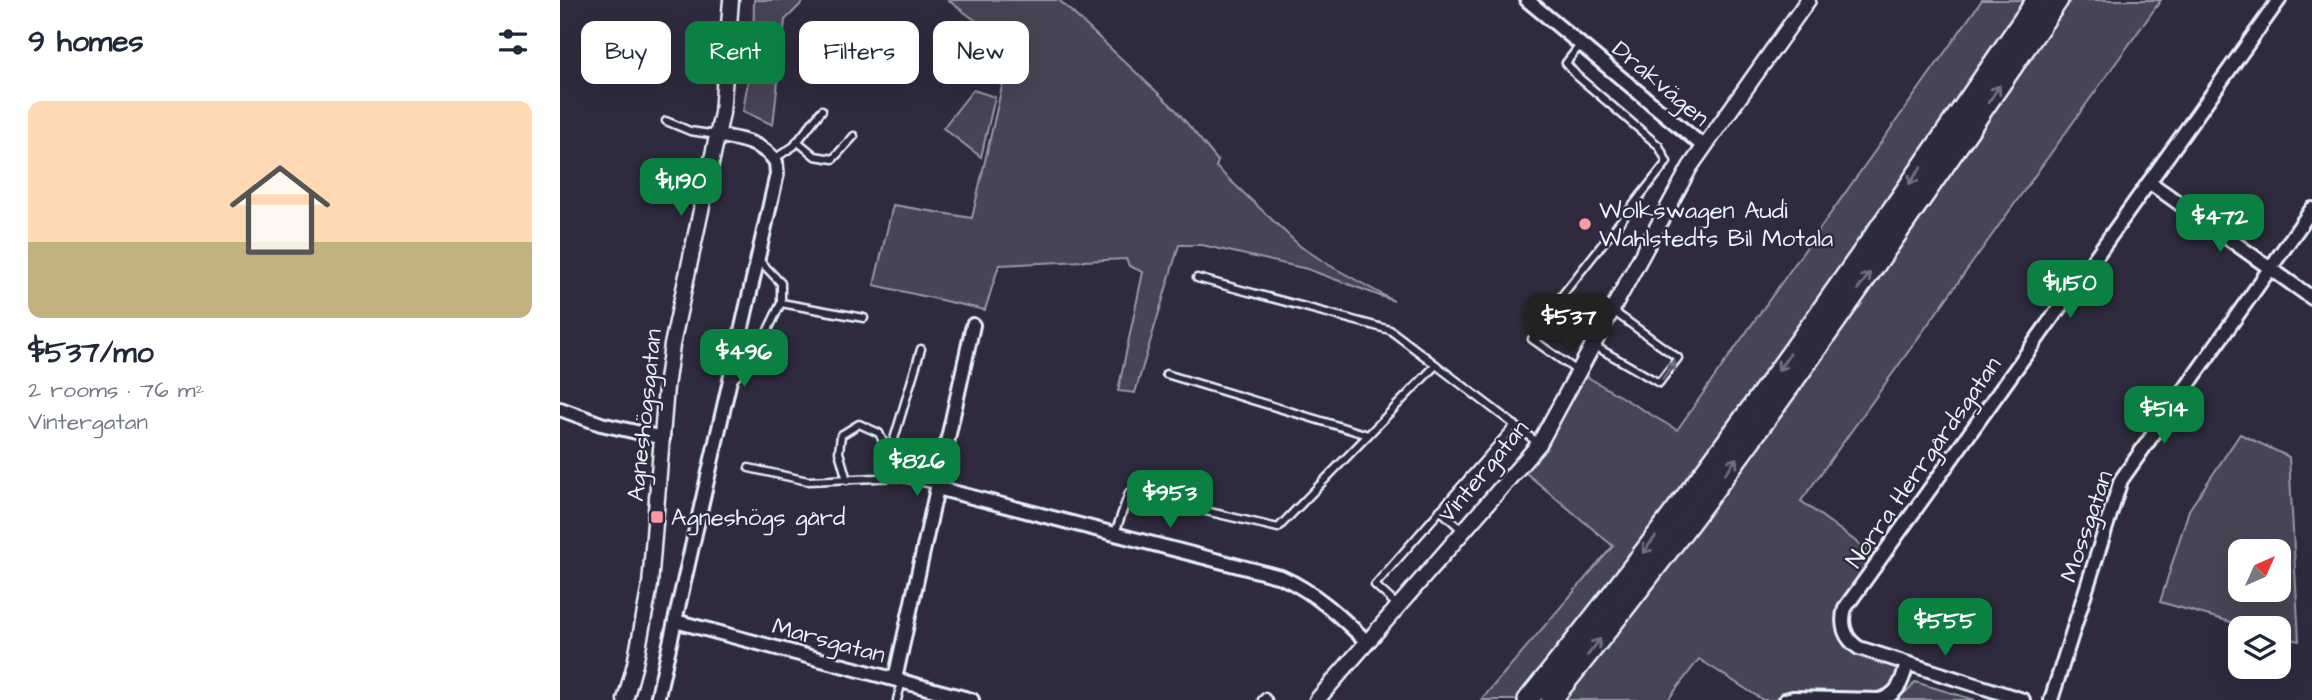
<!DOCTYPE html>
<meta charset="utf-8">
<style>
body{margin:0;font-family:"Architects Daughter",sans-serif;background:#f6f6f7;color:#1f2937;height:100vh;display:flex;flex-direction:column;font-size:26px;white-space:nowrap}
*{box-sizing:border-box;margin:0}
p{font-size:23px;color:#747a83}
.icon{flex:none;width:38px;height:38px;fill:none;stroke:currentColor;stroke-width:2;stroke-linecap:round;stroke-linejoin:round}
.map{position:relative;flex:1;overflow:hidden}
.details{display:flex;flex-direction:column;background:#fff;width:560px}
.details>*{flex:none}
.guide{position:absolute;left:21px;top:21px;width:665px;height:63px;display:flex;gap:14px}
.needle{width:46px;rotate:45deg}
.buttons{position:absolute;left:1668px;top:539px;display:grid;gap:14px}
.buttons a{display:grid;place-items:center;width:63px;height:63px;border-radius:14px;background:#fff;box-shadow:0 7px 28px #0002;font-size:35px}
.price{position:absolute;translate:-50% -60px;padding:0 16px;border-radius:14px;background:#0b8043;color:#fff;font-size:23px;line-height:46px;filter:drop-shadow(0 2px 4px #0008)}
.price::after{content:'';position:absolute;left:50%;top:42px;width:21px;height:16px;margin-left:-10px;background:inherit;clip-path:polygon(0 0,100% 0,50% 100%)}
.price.current{background:#222;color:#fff}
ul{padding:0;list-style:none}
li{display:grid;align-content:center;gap:14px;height:371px;padding:0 28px}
li span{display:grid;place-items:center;height:217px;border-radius:14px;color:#555}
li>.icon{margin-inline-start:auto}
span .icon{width:126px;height:126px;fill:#fffc;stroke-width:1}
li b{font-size:30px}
h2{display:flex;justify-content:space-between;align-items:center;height:84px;padding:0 28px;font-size:30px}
.chip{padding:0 24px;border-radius:14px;background:#fff;box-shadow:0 7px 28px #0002;font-size:24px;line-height:63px}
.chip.current{background:#0b8043;color:#fff}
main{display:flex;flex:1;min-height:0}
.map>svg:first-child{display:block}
</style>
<main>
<section class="details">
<h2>9 homes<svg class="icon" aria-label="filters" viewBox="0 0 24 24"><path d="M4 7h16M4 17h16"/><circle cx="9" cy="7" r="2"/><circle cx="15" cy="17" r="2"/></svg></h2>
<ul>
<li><span style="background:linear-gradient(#ffd9b3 65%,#c2b280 0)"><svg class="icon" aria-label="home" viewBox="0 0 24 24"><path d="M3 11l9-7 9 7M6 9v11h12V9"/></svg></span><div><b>$537/mo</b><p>2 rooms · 76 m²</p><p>Vintergatan</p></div></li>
</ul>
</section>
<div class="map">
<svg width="1752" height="700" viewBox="0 0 1752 700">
<rect width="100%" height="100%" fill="#2f2a3d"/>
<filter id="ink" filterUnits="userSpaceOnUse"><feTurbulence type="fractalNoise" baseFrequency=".0143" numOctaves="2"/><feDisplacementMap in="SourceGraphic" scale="14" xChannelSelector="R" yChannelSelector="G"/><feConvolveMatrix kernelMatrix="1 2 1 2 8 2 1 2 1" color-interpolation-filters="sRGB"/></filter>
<g filter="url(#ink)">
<g fill="#464455" stroke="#979aa6" stroke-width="2" fill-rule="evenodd">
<path d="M194,0H245L225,20L213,125L183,111L193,49Z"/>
<path d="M388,0H499L616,110L658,161L656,167L740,246L769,265L834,301L747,269L642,245H619L575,393L558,391L583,272L569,266L566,259L439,265L425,310L314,285L333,205L412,218L451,47Z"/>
<path d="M1422,0H1601L1241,501L1317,557L1281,606L1286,638L1353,661C1347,669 1340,682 1332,687C1305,700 1253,695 1222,692L1215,700H1203L1139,659L1108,700H921L1053,546L960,468L1019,372L1117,430Z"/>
<path d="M413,90L435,97L421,157L383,128Z"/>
<path d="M1680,434L1729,457L1739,641L1719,636L1718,628H1692L1600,602L1629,510ZM1718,551V590H1680V551Z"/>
<path d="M1355,682L1415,700H1330L1349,690Z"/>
</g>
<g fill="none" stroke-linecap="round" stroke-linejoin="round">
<defs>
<g id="service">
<path d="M106,121L130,131L157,135"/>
<path d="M237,141L255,156L273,159L294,136"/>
<path d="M214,159L234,146L262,110"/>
<path d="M637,278L830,330L876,365"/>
<path d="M221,303L304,318"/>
<path d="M1033,345L1099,383L1118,358L1053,311"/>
<path d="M1017,371L972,339L993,307L1107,162L1099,146L1017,76L1006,63L1020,45"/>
<path d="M606,374L808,435"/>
<path d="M171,382L195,357L221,303V283L198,259"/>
<path d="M329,456L361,349"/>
<path d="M189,468L248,481L340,477L377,485"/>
<path d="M287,480L279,452L281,435L299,424L319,433L340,477"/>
<path d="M880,510L902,530"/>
<path d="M555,533L569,493L718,528L876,365L978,443"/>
<path d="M837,605L815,585L955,425"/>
<path d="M337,700L342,681"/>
<path d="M702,700L705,697L708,700"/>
</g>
<g id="minor">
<path d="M967,0L1143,146"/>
<path d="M1589,182L1752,298"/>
<path d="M0,409L41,424L103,438"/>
<path d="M377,488L721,577C755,592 780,616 807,642"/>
<path d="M115,621L412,700"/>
<path d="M335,679L413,325"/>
<path d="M97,700L217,174L216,162C201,141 180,140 157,135"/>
<path d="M1226,700L1233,698L1319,700C1339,695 1342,681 1347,664"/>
<path d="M1463,700L1299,648C1285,639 1280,625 1285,608L1719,0"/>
<path d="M1491,700L1561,480L1752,209"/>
</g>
<g id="tertiary">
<path d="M65,700L75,664L90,585L106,387L112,345L162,113L171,0"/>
<path d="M757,700L979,444L1130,167L1248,0"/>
</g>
<g id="trunk">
<path d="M968,700C1150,476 1314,238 1477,0"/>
<path d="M991,700C1173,477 1335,237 1498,0"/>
</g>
</defs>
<use href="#service" stroke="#e8f1f8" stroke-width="11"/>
<use href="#minor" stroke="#e8f1f8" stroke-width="18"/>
<use href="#tertiary" stroke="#e8f1f8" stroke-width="19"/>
<use href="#trunk" stroke="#e8f1f8" stroke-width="24"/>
<use href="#service" stroke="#2f2a3d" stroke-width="6"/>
<use href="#minor" stroke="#2f2a3d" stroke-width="12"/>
<use href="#tertiary" stroke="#2f2a3d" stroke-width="14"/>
<use href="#trunk" stroke="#2f2a3d" stroke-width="19"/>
</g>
<defs><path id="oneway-shaft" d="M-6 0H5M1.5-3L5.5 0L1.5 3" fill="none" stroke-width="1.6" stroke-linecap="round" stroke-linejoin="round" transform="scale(1.75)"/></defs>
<g stroke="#70707e">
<use href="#oneway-shaft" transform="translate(1434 94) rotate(-56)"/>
<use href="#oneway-shaft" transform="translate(1355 176) rotate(125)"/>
<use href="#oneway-shaft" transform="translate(1304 281) rotate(-55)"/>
<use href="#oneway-shaft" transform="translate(1224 362) rotate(126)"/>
<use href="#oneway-shaft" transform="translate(1109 370) rotate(-54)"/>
<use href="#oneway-shaft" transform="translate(1171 466) rotate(-53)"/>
<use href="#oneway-shaft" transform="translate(1089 545) rotate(127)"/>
<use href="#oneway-shaft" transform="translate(1034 647) rotate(-52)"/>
</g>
</g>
<g fill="#ff9aa2" stroke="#2f2a3d" stroke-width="2.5">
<circle cx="1025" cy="224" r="7"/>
<rect x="90" y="510" width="14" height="14" rx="3.5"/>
</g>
<g text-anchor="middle" stroke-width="5" stroke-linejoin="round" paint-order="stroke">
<g font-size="24" fill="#e8f1f8" stroke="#2f2a3d">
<text transform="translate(1101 83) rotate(40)" y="8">Drakvägen</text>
<text transform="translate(84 415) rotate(-84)" y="8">Agneshögsgatan</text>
<text transform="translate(1363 462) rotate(-55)" y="8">Norra Herrgårdsgatan</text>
<text transform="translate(923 471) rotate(-50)" y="8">Vintergatan</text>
<text transform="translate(1526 526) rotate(-71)" y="8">Mossgatan</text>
<text transform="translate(269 640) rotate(15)" y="8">Marsgatan</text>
</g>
<g font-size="24" fill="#e8f1f8" stroke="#2f2a3d" text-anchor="start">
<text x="1039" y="218">Wolkswagen Audi<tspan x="1039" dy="28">Wahlstedts Bil Motala</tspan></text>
<text x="111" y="525">Agneshögs gård</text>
</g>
</g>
</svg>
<div class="buttons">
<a><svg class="needle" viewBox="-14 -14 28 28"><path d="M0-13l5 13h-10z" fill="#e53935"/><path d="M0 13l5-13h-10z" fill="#747a83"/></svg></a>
<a><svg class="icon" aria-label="layers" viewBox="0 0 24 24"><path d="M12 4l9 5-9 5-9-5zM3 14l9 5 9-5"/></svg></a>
</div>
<b class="price" style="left:121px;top:218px">$1,190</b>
<b class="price" style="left:1660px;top:254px">$472</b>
<b class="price" style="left:1510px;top:320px">$1,150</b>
<b class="price current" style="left:1009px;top:354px">$537</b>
<b class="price" style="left:184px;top:389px">$496</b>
<b class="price" style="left:1604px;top:446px">$514</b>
<b class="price" style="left:357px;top:498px">$826</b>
<b class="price" style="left:610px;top:530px">$953</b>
<b class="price" style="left:1385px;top:658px">$555</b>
<div class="guide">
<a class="chip">Buy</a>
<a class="chip current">Rent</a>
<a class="chip">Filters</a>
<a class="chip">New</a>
</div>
</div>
</main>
